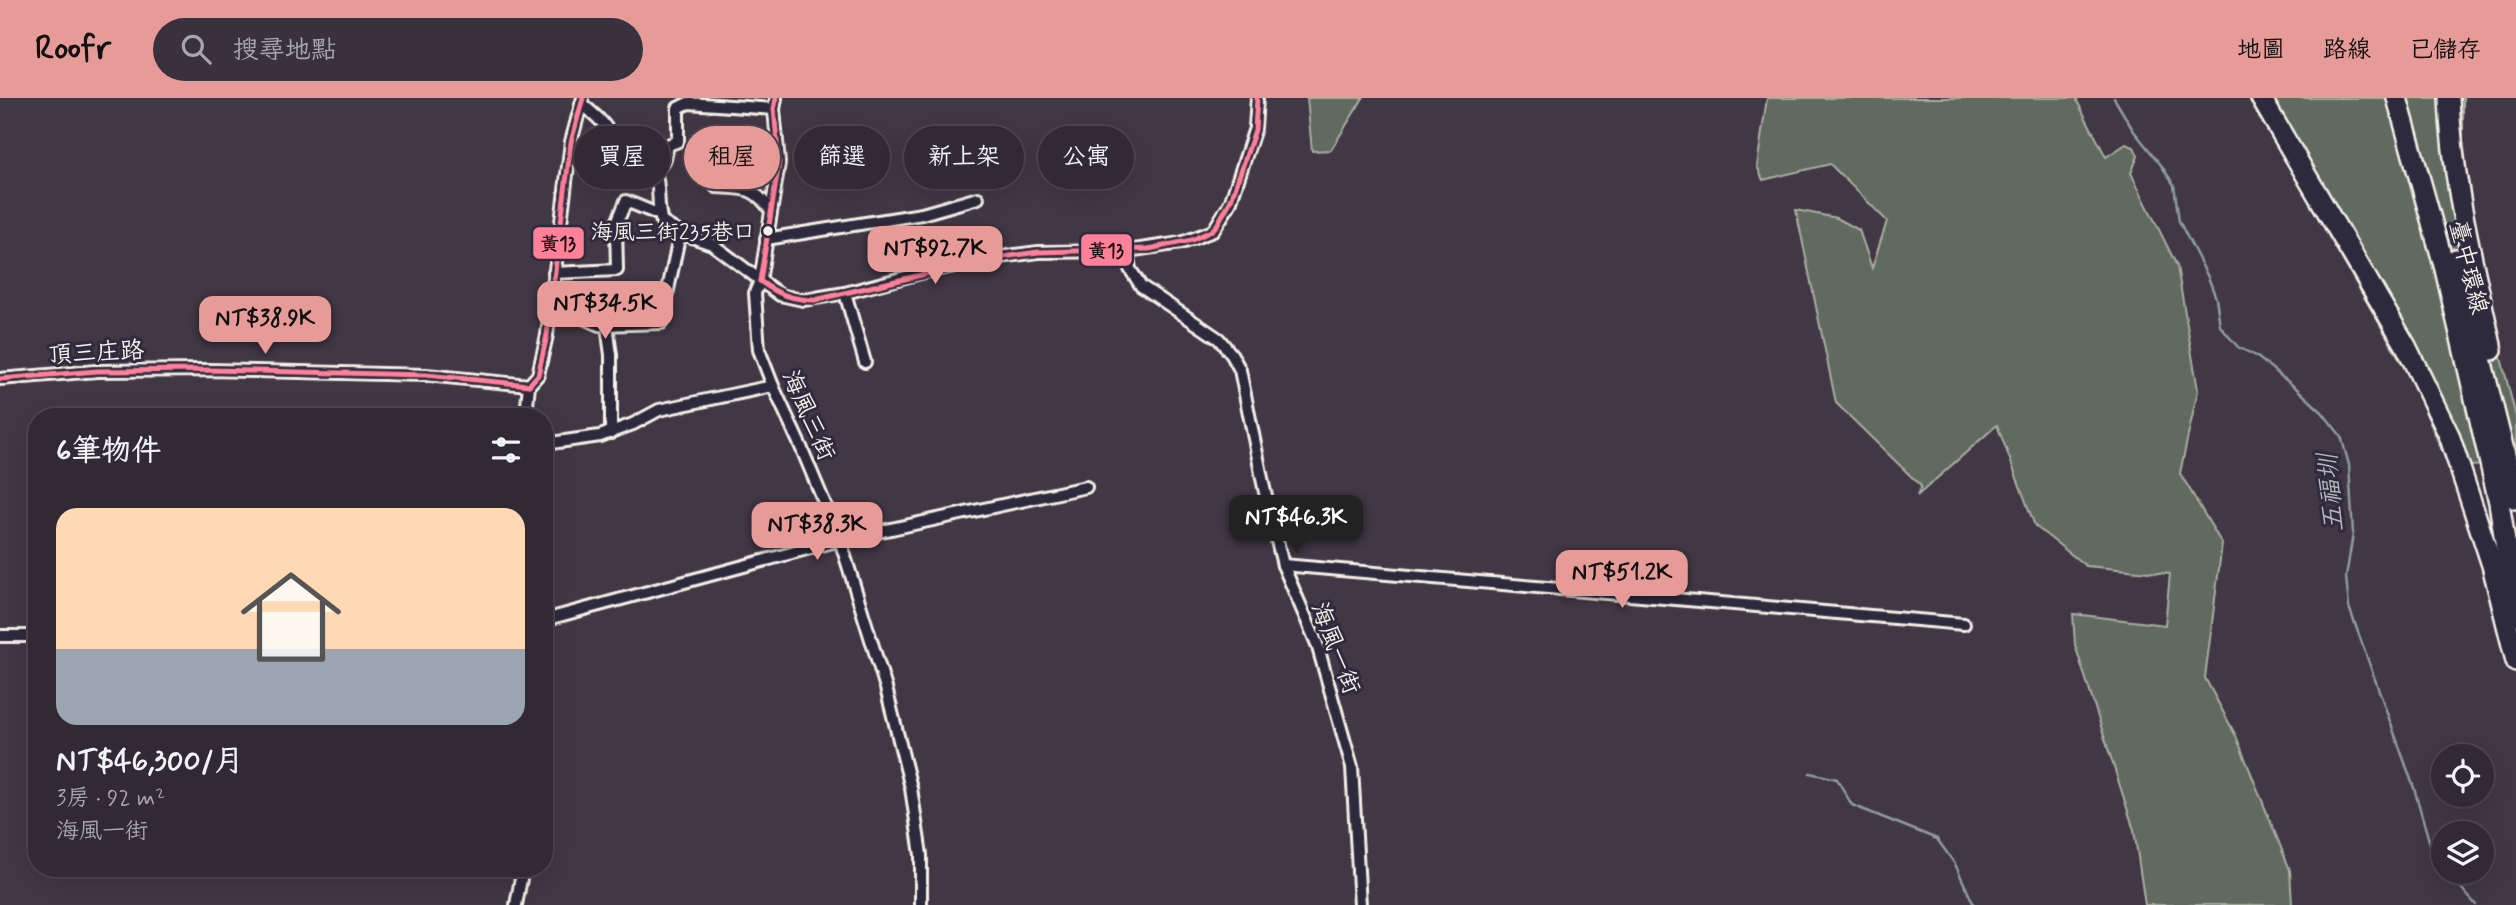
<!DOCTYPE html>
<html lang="zh-TW">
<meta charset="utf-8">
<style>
body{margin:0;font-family:Mynerve,"LXGW WenKai TC",sans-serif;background:#39313c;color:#f1f3f6;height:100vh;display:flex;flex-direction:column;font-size:26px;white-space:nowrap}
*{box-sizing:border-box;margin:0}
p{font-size:23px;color:#a8a6ac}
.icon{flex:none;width:38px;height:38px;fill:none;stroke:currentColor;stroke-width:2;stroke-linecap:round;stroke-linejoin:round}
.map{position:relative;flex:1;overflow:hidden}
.drawer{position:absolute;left:28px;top:310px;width:525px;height:469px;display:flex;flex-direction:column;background:#312934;border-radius:28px;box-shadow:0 7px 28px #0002,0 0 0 2px #4c454f}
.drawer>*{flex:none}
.guide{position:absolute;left:574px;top:28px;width:665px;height:63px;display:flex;gap:14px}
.fabs{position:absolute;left:2431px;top:646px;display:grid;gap:14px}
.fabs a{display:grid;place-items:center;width:63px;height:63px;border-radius:50%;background:#312934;box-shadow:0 7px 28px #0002,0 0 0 2px #4c454f;font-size:35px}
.price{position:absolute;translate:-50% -60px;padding:0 16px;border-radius:14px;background:#e69b98;color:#111;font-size:23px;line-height:46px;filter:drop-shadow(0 2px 4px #0008)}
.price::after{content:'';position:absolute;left:50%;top:42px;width:21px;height:16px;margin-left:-10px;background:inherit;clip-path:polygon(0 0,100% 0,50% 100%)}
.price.selected{background:#222;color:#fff}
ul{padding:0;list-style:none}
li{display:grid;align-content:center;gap:14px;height:371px;padding:0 28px}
li span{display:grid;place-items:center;height:217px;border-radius:21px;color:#555}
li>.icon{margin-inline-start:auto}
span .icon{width:126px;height:126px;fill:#fffc;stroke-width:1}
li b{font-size:30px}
h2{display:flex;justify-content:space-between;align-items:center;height:84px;padding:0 28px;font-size:30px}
.chip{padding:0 24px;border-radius:32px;background:#312934;box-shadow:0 7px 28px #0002,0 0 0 2px #4c454f;font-size:24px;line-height:63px}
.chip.selected{background:#e69b98;color:#111}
header{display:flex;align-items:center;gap:42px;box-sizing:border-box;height:98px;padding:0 35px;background:#e69b98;color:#111}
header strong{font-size:33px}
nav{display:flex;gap:38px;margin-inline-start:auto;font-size:24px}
.search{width:490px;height:63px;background:#39313c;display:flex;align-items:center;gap:18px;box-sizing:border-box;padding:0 24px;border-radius:38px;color:#a8a6ac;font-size:26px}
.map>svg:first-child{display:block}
</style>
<header>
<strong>Roofr</strong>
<div class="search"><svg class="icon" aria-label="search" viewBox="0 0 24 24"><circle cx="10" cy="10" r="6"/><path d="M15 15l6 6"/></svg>搜尋地點</div>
<nav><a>地圖</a><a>路線</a><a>已儲存</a></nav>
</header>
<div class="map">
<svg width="2516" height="807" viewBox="0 0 2516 807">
<rect width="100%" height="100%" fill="#413745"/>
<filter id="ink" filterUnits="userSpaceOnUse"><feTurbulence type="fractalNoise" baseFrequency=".0143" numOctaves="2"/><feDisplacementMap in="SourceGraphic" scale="14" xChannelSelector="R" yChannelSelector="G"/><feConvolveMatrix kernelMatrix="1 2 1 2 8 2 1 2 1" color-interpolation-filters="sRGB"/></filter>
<g filter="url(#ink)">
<g fill="#616a5e" stroke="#aaaea3" stroke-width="2">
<path d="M1307,0H1363L1331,52L1312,53Z"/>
<path d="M1767,0H2078L2077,3L2106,59L2126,46L2134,49L2138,58L2131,75L2177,168L2198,292L2180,375L2222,446L2205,580L2236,638L2290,772L2292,807H2145L2134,732L2075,547L2073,516L2165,527L2170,476L2086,468L2035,428L1997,327L1917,398L1921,388L1836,305L1796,112L1837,120L1859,132L1872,170L1887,123L1830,66L1763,82L1757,68Z"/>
<path d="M2249,0H2463V66L2491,220L2516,319V364L2449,370L2413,284Z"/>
</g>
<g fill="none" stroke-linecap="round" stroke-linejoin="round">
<g stroke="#8e9ca1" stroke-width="2.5">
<path d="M2114,0L2133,32L2161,67L2174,87L2179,123L2208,179L2216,200L2220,228L2238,249L2256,258L2296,290L2322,314L2341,338L2349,367L2353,436L2346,479L2349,509L2414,690L2432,753L2443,768"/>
<path d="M1810,675L1837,681L1852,707L1937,741L1955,766L1974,807"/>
<path d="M2447,774L2476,807"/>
</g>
<defs>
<g id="street">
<path d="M776,0L774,11L779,65L760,183L755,195L759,252L773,288L801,349L840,442L886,590L911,690L921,757V807"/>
<path d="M582,6C608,28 611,31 618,64L655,74C661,90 656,107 662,124L680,135L712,146L780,197L803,202L845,195L924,174L1007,158L1039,154L1127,153L1181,145L1213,133L1230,106L1255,30L1257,0"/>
<path d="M655,74L665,61L668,47L678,43V10L688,5L774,11"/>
<path d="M716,89C744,90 755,89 771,113"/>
<path d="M766,141L922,116L978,100"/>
<path d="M1127,153L1130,171L1141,188L1219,241L1232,257L1240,272L1264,390L1283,467L1317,546L1352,669L1360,807"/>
<path d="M554,175L617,172L616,127L626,103L660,117"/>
<path d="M845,195L865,264"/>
<path d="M550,217L574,216L599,227L661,225L680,135"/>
<path d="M607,228L611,257V335"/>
<path d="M0,281L97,273L209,272L426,277L529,287"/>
<path d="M526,318L529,287L538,277L547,237L571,44L582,3"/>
<path d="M544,346L600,338L633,326L659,312L773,288"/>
<path d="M1283,467L1964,526"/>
<path d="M544,522L840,442L1086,389"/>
<path d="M0,538H37"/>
<path d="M516,807L523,770"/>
</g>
<g id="highway">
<path d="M2261,0L2406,248L2449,337L2492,467L2516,563"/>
<path d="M2397,0L2445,171L2499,404L2516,517"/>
<path d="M2449,0C2452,86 2474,168 2492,252"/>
<path d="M2456,161L2516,401"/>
</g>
</defs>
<use href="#street" stroke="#f4f1e8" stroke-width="16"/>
<use href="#highway" stroke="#f4f1e8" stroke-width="24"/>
<use href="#street" stroke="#2f2a3d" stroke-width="10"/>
<use href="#highway" stroke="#2f2a3d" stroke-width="19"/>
<defs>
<g id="bus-1">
<path d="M760,183C777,196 793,202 815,202L989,161L1038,154L1149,151L1192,142L1211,133L1217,127L1231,102L1255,32L1257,0"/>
<path d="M760,183L779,65L774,11L776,0"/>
<path d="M0,281L97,273L209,272L426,277L529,287"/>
<path d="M529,287L538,277L547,237L571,44L583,0"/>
</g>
</defs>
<use href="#bus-1" stroke="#2f2a3d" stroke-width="10"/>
<use href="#bus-1" stroke="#ff8098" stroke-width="5"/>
</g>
</g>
<circle fill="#f4f1e8" stroke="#2f2a3d" stroke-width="2.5" cx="768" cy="133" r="6"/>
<g text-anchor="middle" stroke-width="6" stroke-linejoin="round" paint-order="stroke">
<g font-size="22" fill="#f4f1e8" stroke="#2f2a3d" text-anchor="end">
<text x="755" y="141">海風三街235巷口</text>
</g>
<g font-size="24" fill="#f4f1e8" stroke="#2f2a3d">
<text transform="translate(2469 169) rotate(76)" y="8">臺中環線</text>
<text transform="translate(96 254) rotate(-3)" y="8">頂三庄路</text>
<text transform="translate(809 317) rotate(66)" y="8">海風三街</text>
<text transform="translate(1336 550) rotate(69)" y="8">海風一街</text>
</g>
<g font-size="26" font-style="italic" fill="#b0b8b9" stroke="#2f2a3d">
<text transform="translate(2330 395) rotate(-95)" y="9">五福圳</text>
</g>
</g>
<g stroke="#2f2a3d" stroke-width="2.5">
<rect x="532" y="128" width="53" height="34" rx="7" fill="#ff8098"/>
<rect x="1080" y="135" width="53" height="34" rx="7" fill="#ff8098"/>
</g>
<g font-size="19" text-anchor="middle" font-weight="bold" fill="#111">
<text x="558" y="152">黃13</text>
<text x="1106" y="159">黃13</text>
</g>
</svg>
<div class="fabs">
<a><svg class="icon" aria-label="locate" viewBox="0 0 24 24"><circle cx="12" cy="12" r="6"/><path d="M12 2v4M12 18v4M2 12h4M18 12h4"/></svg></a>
<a><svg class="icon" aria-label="layers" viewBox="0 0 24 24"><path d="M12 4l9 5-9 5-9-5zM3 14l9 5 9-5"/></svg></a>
</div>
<b class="price" style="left:935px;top:188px">NT$92.7K</b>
<b class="price" style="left:605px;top:243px">NT$34.5K</b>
<b class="price" style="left:265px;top:258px">NT$38.9K</b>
<b class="price selected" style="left:1296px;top:457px">NT$46.3K</b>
<b class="price" style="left:817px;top:464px">NT$38.3K</b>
<b class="price" style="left:1622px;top:512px">NT$51.2K</b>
<div class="guide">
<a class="chip">買屋</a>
<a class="chip selected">租屋</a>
<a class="chip">篩選</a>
<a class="chip">新上架</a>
<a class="chip">公寓</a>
</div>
<section class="drawer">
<h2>6筆物件<svg class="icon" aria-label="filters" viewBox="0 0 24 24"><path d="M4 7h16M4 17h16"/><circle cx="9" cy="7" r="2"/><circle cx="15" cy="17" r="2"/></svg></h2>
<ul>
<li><span style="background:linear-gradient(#ffd9b3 65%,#9aa5b1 0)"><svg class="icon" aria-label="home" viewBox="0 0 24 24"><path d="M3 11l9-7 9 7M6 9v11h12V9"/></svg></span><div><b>NT$46,300/月</b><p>3房 · 92 m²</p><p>海風一街</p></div></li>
</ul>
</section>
</div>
